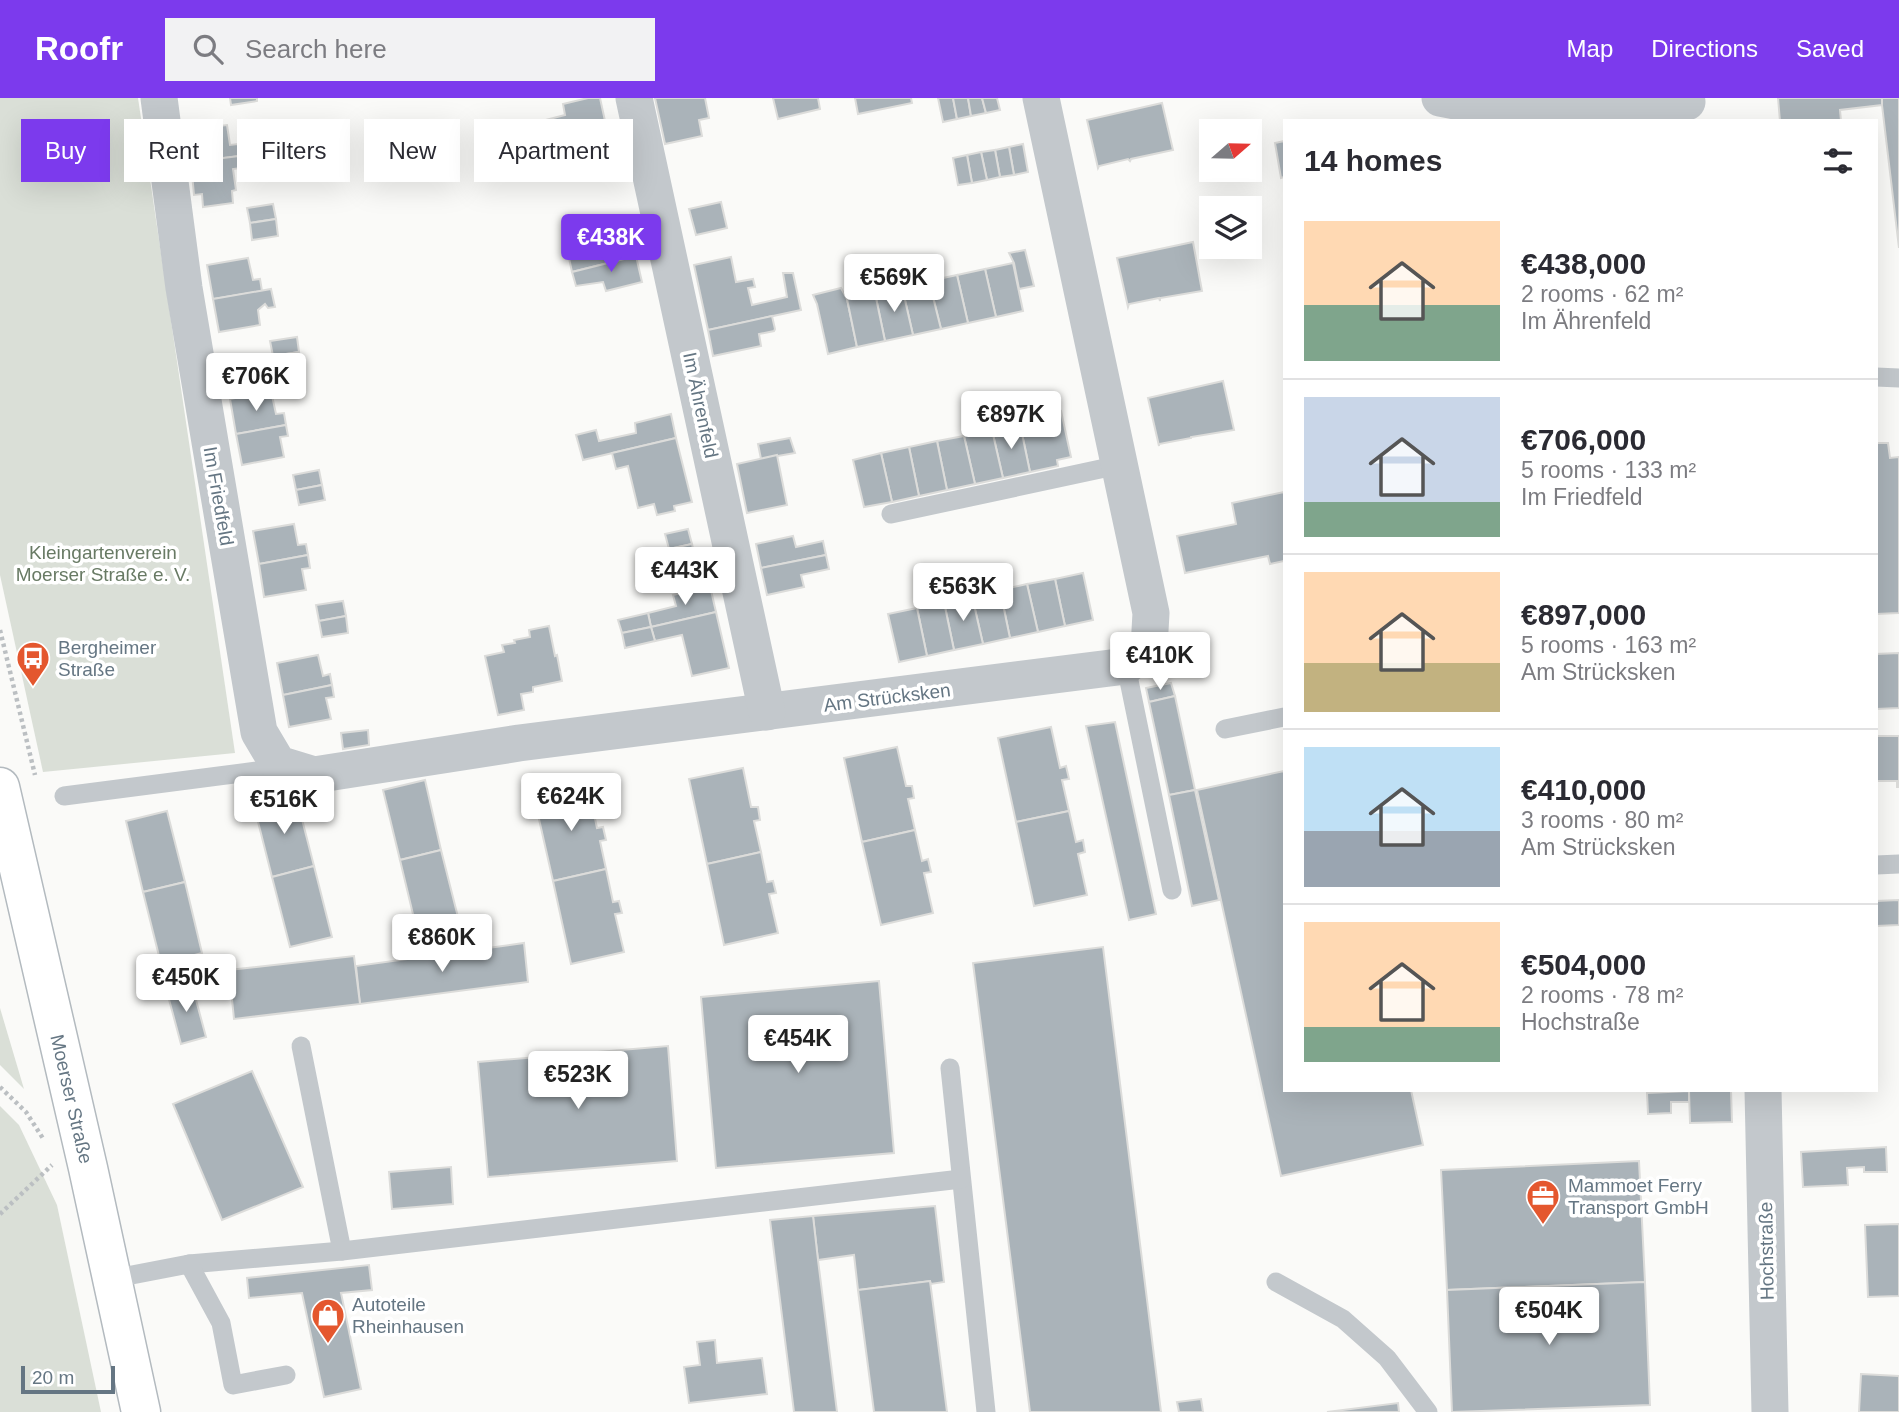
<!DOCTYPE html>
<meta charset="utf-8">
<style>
body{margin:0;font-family:Arial,sans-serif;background:#f2f2f3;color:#2b2b33;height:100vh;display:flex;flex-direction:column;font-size:26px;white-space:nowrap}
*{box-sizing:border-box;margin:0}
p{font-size:23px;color:#7c7c81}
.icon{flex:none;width:38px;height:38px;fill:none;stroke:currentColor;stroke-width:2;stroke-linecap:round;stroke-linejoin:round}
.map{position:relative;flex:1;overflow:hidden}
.drawer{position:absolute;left:1283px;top:21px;width:595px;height:973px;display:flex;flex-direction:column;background:#fff;border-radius:0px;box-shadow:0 7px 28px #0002}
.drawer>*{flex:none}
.top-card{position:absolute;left:21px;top:21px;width:665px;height:63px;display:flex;gap:14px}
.needle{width:46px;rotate:70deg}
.controls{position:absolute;left:1199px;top:21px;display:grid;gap:14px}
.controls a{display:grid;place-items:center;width:63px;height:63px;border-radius:0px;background:#fff;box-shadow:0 7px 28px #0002;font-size:35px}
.scale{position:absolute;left:21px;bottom:18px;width:94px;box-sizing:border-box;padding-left:7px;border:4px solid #657683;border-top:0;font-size:19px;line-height:24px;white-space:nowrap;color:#657683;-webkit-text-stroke:5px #fff;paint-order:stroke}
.price{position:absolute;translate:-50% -60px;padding:0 16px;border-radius:7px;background:#fff;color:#222;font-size:23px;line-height:46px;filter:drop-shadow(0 2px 4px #0008)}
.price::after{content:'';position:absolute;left:50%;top:42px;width:21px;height:16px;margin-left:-10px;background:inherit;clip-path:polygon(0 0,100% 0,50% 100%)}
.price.on{background:#7c3aed;color:#fff}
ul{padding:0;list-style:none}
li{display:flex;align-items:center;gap:21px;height:175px;padding:0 21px}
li+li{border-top:2px solid #e1e1e2}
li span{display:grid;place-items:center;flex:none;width:196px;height:140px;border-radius:0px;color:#555}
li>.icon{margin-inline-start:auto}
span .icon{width:84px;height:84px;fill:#fffc;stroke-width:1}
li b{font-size:30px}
h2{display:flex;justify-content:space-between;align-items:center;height:84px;padding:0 21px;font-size:30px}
.chip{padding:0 24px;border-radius:0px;background:#fff;box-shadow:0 7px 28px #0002;font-size:24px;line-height:63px}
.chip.on{background:#7c3aed;color:#fff}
header{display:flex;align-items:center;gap:42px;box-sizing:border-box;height:98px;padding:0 35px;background:#7c3aed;color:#fff}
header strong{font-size:33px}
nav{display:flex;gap:38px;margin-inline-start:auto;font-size:24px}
.search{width:490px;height:63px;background:#f2f2f3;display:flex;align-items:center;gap:18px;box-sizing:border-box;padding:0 24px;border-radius:0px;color:#7c7c81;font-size:26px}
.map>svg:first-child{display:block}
</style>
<header>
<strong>Roofr</strong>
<div class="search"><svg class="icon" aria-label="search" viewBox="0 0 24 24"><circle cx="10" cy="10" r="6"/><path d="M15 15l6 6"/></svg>Search here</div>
<nav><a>Map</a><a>Directions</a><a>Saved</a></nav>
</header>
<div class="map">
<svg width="1899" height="1314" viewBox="0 0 1899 1314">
<rect width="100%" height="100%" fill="#fafaf8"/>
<g fill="#dadfd7">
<path d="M0,0H138L235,655L43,674L0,477Z"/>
<path d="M0,910L24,991L0,967Z"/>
<path d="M0,1008L19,1027L57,1107L101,1314H0Z"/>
</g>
<g fill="#aab3b9" stroke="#dcdcda" stroke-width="2">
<path d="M230,0H257V3L231,7Z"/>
<path d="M588,0H600L605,23L542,38L538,24L565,17L563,6Z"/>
<path d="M655,0H705L709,20L699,22L702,38L665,46Z"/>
<path d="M773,0H818L820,11L778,21Z"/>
<path d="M855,0H911L912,5L858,16Z"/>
<path d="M938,0H953L957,21L943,24Z"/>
<path d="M953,0H968L971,18L957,21Z"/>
<path d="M968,0H982L986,15L971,18Z"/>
<path d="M982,0H997L1000,12L986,15Z"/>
<path d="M1778,0H1882V7L1840,12L1841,23H1780Z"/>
<path d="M1882,0H1899V150L1882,7Z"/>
<path d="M1162,5L1173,52L1131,61L1130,63L1128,61L1099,68L1098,70L1087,22Z"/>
<path d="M605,23L611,48L590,53L593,65L573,70L574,75L559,78L549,71L542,38Z"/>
<path d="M227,27L230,47L238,46L239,58L191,64L186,32Z"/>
<path d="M1284,43V79L1281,80L1275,45Z"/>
<path d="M1023,46L1028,74L1014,77L1009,49Z"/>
<path d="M1009,49L1014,77L1000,79L995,52Z"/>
<path d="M995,52L1000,79L987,82L981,54Z"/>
<path d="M981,54L987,82L972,85L967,57Z"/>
<path d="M967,57L972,85L958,87L953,60Z"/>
<path d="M239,58L241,70L233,71L236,92L232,93L233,105L203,109L202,96L194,97L191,64Z"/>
<path d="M721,104L727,130L696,137L689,111Z"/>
<path d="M273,106L276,121L250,125L247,110Z"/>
<path d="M276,121L278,138L252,142L250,125Z"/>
<path d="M630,133L636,158L572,174L569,160L587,156L585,146Z"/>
<path d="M1193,144L1202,193L1160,200V203L1159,200L1129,206L1128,209L1117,160Z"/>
<path d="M1025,152L1034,188L1019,191L1014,165L1009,155Z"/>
<path d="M636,158L642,184L606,193L603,184L576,188L572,174Z"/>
<path d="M731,159L736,184L753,181L755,189L748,190L752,207L787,199L783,175H793L801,212L708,232L694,167Z"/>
<path d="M248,160L253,182L260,181L262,193L213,201L207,167Z"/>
<path d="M1013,165L1023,213L996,219L985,171Z"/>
<path d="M985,171L996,219L968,225L957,177Z"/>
<path d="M957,177L968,225L941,231L929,183Z"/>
<path d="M929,183L941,231L913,237L902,189Z"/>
<path d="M902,189L913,237L885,243L875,195Z"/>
<path d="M841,190L847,201L857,249L828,256L817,206L813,197Z"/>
<path d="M271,191L275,209L268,210L265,206L258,212L260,227L219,234L213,201Z"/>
<path d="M875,195L885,243L857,249L847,201Z"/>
<path d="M772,218L775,231L774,233L759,236L761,248L713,258L708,232Z"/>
<path d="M297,239L299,254L273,258L270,243Z"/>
<path d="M299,254L301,270L275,274L273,258Z"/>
<path d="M1223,283L1234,332L1191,339V340L1159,346V348L1148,300Z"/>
<path d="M271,293L276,316L284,315L286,327L236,336L230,301Z"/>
<path d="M1061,313L1071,359L1057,362L1058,368L1030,374L1020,326L1048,320L1047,316Z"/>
<path d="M671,316L676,340L583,362L576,337L596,332L599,343L636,335L635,325Z"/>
<path d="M1020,326L1030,374L1003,380L992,332Z"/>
<path d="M286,327L288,338L280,339L284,359L242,367L236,336Z"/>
<path d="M992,332L1003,380L975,386L964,338Z"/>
<path d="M964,338L975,386L947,392L937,343Z"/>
<path d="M676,340L692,404L674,408L675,413L657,417L654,406L638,410L628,368L616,371L612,355Z"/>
<path d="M790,340L795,355L761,361L758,346Z"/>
<path d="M937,343L947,392L919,398L909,349Z"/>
<path d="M1876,345H1888L1890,360L1899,359V515L1876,516Z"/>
<path d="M909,349L919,398L892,404L881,355Z"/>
<path d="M881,355L892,404L864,409L853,362Z"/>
<path d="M777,357L787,407L747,415L737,366Z"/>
<path d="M319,372L322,387L296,392L293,377Z"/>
<path d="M322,387L325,402L299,407L296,392Z"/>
<path d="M1284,394V463L1270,466L1268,458L1185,475L1177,438L1236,426L1232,405Z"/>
<path d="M294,426L298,447L306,446L308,457L259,466L253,433Z"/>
<path d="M688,431L692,446L669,451L665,436Z"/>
<path d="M793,438L796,449L823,443L826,457L761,470L756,446Z"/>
<path d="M692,446L695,460L672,465L669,451Z"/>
<path d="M308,457L310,470L302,471L306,492L264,499L259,466Z"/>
<path d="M826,457L829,471L801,477L804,489L767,497L761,470Z"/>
<path d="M1083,475L1093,522L1065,528L1055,481Z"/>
<path d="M1055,481L1065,528L1038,534L1027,486Z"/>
<path d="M1027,486L1038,534L1010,540L1000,492Z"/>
<path d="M710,488L716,514L651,529L648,515L676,508L673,497Z"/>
<path d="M1000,492L1010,540L983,546L972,498Z"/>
<path d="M972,498L983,546L954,552L944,504Z"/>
<path d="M343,503L346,518L319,523L316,507Z"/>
<path d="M944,504L954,552L927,558L917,510Z"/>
<path d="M917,510L927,558L899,564L888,516Z"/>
<path d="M716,514L729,570L692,578L682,537L655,543L651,529Z"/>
<path d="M648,515L651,529L622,535L618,522Z"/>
<path d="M346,518L348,535L322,539L319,523Z"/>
<path d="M549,528L555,558L557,557L562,583L533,589V594L521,596L524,612L498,617L485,558L504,554L502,547L515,545L514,542L530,539L529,532Z"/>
<path d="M651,529L655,543L625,550L622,535Z"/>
<path d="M1899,555V610L1876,611V556Z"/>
<path d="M318,557L323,578L330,576L332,587L283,597L277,565Z"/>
<path d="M1171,585L1175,598L1149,604L1146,590Z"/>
<path d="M332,587L334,599L326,600L331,621L289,629L283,597Z"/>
<path d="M1175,598L1195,692L1169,697L1149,604Z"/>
<path d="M1115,624L1156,816L1129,822L1086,628Z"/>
<path d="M1051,629L1060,670L1066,668L1069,681L1062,682L1069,713L1016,724L998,640Z"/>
<path d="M368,632L369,647L343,651L341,635Z"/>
<path d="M1876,638H1899V689H1897V683H1876Z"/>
<path d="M897,649L906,688H912L914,700L908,701L915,732L862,744L844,660Z"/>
<path d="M743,670L751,709H758L760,722L754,723L761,754L707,766L689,681Z"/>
<path d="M1284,673V992H1411L1423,1047L1281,1078L1197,692Z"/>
<path d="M425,682L441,752L400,762L383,692Z"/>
<path d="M588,687L597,730L603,729L606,742L600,743L606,771L553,783L534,699Z"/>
<path d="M1195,692L1219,802L1192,808L1169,697Z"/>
<path d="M296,698L314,768L272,779L254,708Z"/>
<path d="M167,713L185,784L143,794L126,723Z"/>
<path d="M1069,713L1076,744L1083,742L1085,754L1078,756L1087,797L1034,808L1016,724Z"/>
<path d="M915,732L922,763L928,761L931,774L924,775L933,815L881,827L862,744Z"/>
<path d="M441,752L459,823L417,833L400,762Z"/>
<path d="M761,754L767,784L773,783L776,795L769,796L778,835L724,847L707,766Z"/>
<path d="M314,768L332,839L290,849L272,779Z"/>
<path d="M606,771L613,804L619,803L622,815L615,816L624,854L571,866L553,783Z"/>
<path d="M185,784L202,855L161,866L143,794Z"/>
<path d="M1899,802V827L1876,828V803Z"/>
<path d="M524,845L528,884L360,906L356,868Z"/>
<path d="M1103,849L1161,1314H1030L973,865Z"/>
<path d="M354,858L360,906L234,921L229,872Z"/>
<path d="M879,883L894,1055L716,1070L701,899Z"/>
<path d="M192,887L206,939L181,946L167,894Z"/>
<path d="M668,948L677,1063L488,1079L478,964Z"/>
<path d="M252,973L303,1089L222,1122L173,1006Z"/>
<path d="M1731,992L1732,1024L1690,1025L1689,993Z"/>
<path d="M1689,993V1004H1671V1015L1648,1016L1647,995Z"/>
<path d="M1886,1049L1887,1074H1864V1069L1847,1070L1848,1087L1803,1089L1801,1054Z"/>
<path d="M1639,1063L1645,1184L1447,1192L1441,1072Z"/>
<path d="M451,1069L453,1106L392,1111L389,1074Z"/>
<path d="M935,1108L944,1184L931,1186L930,1183L858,1192L854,1157L818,1162L813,1118Z"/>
<path d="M813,1118L818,1162L837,1314H794L770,1122Z"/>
<path d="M1899,1126V1198L1868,1199L1865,1127Z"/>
<path d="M369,1167L372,1192L341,1195L361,1291L324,1299L302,1195L249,1200L247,1180Z"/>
<path d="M930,1183L947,1314H874L858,1192Z"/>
<path d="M1645,1184L1650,1307L1452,1314L1447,1192Z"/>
<path d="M715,1242L717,1265L762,1260L767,1296L689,1305L684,1269L700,1267L697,1244Z"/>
<path d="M1861,1276L1899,1278V1314H1859Z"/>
<path d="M1201,1301L1203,1314H1179L1177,1304Z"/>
<path d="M1398,1305L1399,1314H1327Z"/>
</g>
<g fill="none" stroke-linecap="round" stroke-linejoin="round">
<defs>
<path id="secondary" d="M0,689L88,1070L141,1314"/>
</defs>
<use href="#secondary" stroke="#b3babf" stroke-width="41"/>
<g stroke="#bbbfc2" stroke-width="4.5" stroke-dasharray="3.5 3.5" stroke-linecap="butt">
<path d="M0,532L35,677"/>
<path d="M0,989L26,1014L44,1042"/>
<path d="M0,1116L52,1067"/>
</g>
<g stroke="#c3c8cc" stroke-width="19">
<path d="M1876,279L1899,280"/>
<path d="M891,416L1119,367"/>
<path d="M1126,568L1172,792"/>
<path d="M1225,631L1284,619"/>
<path d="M64,698L257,673L278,666"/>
<path d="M1876,767L1899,766"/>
<path d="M301,948L342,1153"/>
<path d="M950,970L986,1314"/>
<path d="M189,1166L342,1153L961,1081"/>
<path d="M111,1181L189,1166L221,1225L233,1287L286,1277"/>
<path d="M1276,1184L1343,1221L1387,1260L1428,1314"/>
</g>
<g stroke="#c3c8cc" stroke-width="37">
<path d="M159,0L184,190L259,634L278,666L314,677L519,645L1126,568L1149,550L1151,515L1041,0"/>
<path d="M634,0L767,614"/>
<path d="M1440,0L1497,11L1585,17L1687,4"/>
<path d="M1763,992L1770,1314"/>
</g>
<use href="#secondary" stroke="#fff" stroke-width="38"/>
</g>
<defs>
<symbol id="bus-pin" viewBox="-11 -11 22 30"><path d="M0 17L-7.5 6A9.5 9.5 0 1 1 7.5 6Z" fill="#e4572e" stroke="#fff"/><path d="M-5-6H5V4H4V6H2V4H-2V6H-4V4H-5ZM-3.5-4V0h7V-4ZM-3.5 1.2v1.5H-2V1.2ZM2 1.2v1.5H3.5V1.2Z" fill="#fff"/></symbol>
<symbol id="office-pin" viewBox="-11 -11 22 30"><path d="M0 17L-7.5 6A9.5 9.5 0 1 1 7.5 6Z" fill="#e4572e" stroke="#fff"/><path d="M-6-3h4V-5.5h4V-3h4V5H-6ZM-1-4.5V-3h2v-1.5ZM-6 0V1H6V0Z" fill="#fff"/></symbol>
<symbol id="shop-pin" viewBox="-11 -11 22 30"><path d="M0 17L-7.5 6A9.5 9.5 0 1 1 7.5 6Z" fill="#e4572e" stroke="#fff"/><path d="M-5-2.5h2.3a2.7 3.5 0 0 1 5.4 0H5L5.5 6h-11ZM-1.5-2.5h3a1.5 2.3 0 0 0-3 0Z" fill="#fff"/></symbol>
</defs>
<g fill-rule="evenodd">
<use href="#bus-pin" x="14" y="541" width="38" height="52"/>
<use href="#office-pin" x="1524" y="1079" width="38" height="52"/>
<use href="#shop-pin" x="309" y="1198" width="38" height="52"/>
</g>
<g text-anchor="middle" stroke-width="7" stroke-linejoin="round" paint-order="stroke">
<g font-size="19" fill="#657683" stroke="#fff">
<text transform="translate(701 307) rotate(78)" y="7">Im Ährenfeld</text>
<text transform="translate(219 398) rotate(80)" y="7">Im Friedfeld</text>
<text transform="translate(887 599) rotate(-7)" y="7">Am Strücksken</text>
<text transform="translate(72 1001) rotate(77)" y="7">Moerser Straße</text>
<text transform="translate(1766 1153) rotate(-91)" y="7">Hochstraße</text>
</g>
<g font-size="19" fill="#687a64" stroke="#fff">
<text x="103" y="461">Kleingartenverein<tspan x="103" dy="22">Moerser Straße e. V.</tspan></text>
</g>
<g font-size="19" fill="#657683" stroke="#fff" text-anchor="start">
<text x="58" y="556">Bergheimer<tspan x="58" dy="22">Straße</tspan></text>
<text x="1568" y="1094">Mammoet Ferry<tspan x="1568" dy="22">Transport GmbH</tspan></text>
<text x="352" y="1213">Autoteile<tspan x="352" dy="22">Rheinhausen</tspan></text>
</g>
</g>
</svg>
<div class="controls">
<a><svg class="needle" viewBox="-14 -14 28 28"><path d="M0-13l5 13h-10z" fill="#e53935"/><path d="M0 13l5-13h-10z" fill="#7c7c81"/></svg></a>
<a><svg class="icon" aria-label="layers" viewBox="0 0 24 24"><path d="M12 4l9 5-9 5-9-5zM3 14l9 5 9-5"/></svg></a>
</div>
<div class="scale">20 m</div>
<b class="price on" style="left:611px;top:176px">€438K</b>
<b class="price" style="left:894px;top:216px">€569K</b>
<b class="price" style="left:256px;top:315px">€706K</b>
<b class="price" style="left:1011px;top:353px">€897K</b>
<b class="price" style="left:685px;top:509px">€443K</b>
<b class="price" style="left:963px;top:525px">€563K</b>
<b class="price" style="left:1160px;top:594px">€410K</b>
<b class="price" style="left:571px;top:735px">€624K</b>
<b class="price" style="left:284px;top:738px">€516K</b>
<b class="price" style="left:442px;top:876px">€860K</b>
<b class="price" style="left:186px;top:916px">€450K</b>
<b class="price" style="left:798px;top:977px">€454K</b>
<b class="price" style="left:578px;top:1013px">€523K</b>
<b class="price" style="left:1549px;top:1249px">€504K</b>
<div class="top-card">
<a class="chip on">Buy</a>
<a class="chip">Rent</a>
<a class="chip">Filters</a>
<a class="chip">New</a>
<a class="chip">Apartment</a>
</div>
<section class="drawer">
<h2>14 homes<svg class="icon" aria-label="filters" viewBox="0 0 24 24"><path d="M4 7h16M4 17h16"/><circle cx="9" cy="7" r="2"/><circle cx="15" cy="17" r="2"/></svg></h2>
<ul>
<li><span style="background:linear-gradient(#ffd9b3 60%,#7fa58c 0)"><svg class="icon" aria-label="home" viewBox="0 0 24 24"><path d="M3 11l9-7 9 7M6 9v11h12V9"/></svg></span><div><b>€438,000</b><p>2 rooms · 62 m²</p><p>Im Ährenfeld</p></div></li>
<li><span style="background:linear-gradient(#c9d6e8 75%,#7fa58c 0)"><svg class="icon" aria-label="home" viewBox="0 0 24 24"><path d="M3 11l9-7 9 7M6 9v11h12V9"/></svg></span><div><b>€706,000</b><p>5 rooms · 133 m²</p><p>Im Friedfeld</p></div></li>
<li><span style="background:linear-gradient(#ffd9b3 65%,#c2b280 0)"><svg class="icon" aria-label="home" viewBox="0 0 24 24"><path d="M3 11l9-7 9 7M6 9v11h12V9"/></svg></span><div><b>€897,000</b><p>5 rooms · 163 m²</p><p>Am Strücksken</p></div></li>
<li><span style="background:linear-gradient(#bfe0f5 60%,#9aa5b1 0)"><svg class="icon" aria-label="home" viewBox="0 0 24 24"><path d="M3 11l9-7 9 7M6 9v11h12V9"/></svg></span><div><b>€410,000</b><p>3 rooms · 80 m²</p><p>Am Strücksken</p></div></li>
<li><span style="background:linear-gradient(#ffd9b3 75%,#7fa58c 0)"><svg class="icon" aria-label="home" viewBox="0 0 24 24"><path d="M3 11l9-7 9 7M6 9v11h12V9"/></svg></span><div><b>€504,000</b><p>2 rooms · 78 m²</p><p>Hochstraße</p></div></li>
</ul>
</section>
</div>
